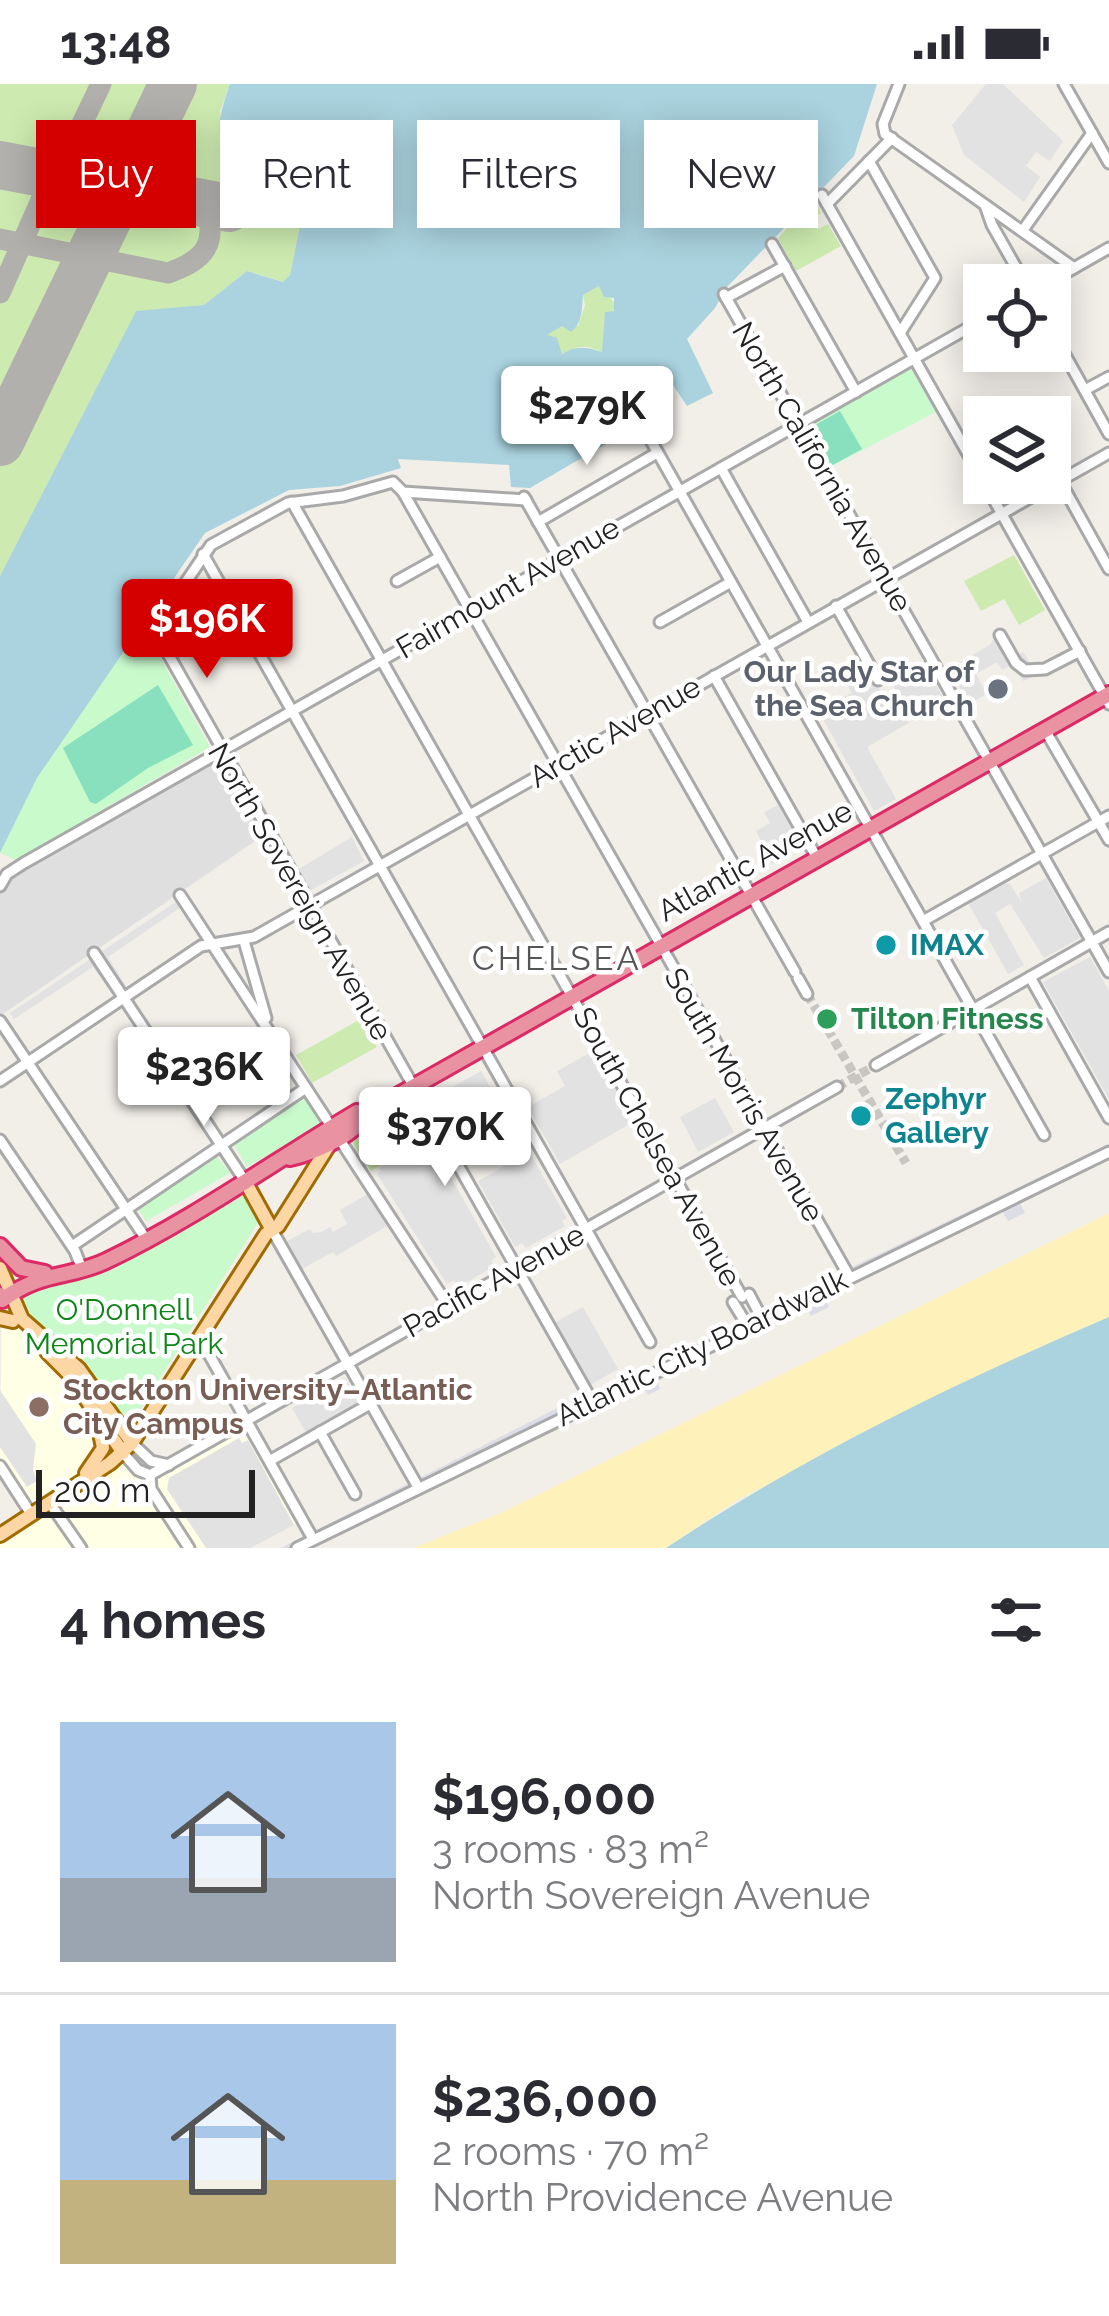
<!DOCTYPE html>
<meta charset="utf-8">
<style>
body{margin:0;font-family:Raleway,sans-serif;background:#f2f2f3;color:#2b2b33;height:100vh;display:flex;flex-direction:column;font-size:45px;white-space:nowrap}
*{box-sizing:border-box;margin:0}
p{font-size:39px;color:#7c7c81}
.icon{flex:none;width:66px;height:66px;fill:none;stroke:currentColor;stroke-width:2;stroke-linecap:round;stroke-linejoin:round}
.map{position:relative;height:1464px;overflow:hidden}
.side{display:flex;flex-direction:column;background:#fff;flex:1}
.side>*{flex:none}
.banner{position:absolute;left:36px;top:36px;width:1038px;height:108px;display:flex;gap:24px}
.tools{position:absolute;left:963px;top:180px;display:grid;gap:24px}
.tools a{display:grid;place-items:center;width:108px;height:108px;border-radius:0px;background:#fff;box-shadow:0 6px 30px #0003;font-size:60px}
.scale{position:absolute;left:36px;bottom:30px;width:219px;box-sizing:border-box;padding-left:12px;border:6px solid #222;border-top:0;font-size:33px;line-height:42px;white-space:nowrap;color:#222;-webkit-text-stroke:9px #fff;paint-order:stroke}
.price{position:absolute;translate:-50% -102px;padding:0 27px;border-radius:12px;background:#fff;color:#222;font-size:39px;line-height:78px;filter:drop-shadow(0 3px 6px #0008)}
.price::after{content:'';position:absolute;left:50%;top:72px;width:36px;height:27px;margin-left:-18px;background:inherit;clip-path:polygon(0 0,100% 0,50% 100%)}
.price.on{background:#d40000;color:#fff}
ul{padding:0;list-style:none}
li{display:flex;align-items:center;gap:36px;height:300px;padding:0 60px}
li+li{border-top:3px solid #e1e1e2}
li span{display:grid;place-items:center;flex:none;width:336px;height:240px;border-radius:0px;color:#555}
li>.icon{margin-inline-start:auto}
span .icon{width:144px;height:144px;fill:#fffc;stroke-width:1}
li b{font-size:51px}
h2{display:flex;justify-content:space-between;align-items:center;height:144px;padding:0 60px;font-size:51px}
.tag{padding:0 42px;border-radius:0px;background:#fff;box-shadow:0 6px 30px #0003;font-size:42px;line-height:108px}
.tag.on{background:#d40000;color:#fff}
.status{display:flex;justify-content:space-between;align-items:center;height:84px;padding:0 60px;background:#fff;direction:ltr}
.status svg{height:33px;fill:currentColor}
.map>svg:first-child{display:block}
</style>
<div class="status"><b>13:48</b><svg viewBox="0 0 49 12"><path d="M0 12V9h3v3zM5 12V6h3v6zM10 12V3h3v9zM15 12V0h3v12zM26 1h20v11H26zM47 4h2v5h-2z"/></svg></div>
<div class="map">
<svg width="1109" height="1464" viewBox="0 0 1109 1464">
<rect width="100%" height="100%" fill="#f2efe9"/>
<path fill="#e0dfdf" d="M221,667L267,749L0,932V802L7,790Z"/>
<path fill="#ffffe5" d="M2,1216L13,1237L56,1275L123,1369L145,1390L247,1337L303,1436L246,1464H0V1451L31,1430L0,1382Z"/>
<g fill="#cdebb0">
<path d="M0,0H230L220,27L226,65L249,80L310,91L290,191L284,198L247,187L204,221L136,228L0,492Z"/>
<path d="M814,115L821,129L812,135L818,145L828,140L841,162L796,187L778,154Z"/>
<path d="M599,202L616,220L613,228H605L603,269C582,258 578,264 561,270L556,257L546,252L563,239L578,242L585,221L583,211Z"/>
<path d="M1014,471L1045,526L1019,541L1004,515L981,527L964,497Z"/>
<path d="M361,935L377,963L312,999L296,971Z"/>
<path d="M392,1034L409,1065L371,1087L352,1058Z"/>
</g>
<path fill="#fff1ba" d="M1109,1129V1233L1047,1260L739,1415L666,1464H413L501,1429Z"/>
<g fill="#c8facc">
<path d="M910,283L938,327L828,384L806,347L807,341Z"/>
<path d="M136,545L151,557L210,663L16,776L0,769L37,694Z"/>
<path d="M303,1011L323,1039L247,1083L233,1059Z"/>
<path d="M217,1073L230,1089L146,1137L137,1123Z"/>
<path d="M244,1111L259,1137L131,1340L126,1341L29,1239L16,1215L50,1199L112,1186Z"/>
</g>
<g fill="#88e0be">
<path d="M840,327L862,365L831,382L810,344Z"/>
<path d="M158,601L193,661L148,684L96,720L90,718L63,664Z"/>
</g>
<g fill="#e2e2e2">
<path d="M986,0H1003L1063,57L1050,77L1036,68L1026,82L1040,93L1024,118L964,71L952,41Z"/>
<path d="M994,552L1010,575L1023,568L1038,591L1023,597L1013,580L1002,586L997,578L976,590L987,610L969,620L949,585L991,560Z"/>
<path d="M920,587L923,592L929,589L946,619L913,637L893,601Z"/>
<path d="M869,590L881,608L887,612L893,609L909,639L867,663L896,715L874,727L818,626L852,609L848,602Z"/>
<path d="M778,721L802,763L772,780L756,747L770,739L764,728Z"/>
<path d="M352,753L364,777L311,806L299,785Z"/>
<path d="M1046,794L1080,854L1044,874L1010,820L995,829L1024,881L1008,890L967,817L998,799L1010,800L1022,819L1019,809Z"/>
<path d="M177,817L181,823L108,873L126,902L113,911L93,883L14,935L10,929Z"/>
<path d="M1090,873L1109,907V1015L1043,898Z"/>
<path d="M595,966L635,1037L560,1080L528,1023L565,1002L557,987Z"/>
<path d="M481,987L491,1004L464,1020L461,1027L483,1064L465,1074L437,1024L442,1020L439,1011Z"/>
<path d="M715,1014L734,1048L698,1068L680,1033Z"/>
<path d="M411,1023L496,1173L491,1177L495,1182L458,1203L454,1196L447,1200L377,1090L381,1087L379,1083L409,1065L392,1034Z"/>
<path d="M529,1068L567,1134L562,1137L565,1142L526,1164L522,1159L515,1163L478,1097Z"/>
<path d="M368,1110L387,1142L336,1172L333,1168L302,1185L287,1157L310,1145L313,1149L321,1148L330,1143L333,1148L347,1140L340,1126Z"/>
<path d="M583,1223L618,1285L590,1301L554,1239Z"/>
<path d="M345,1294L360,1321L308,1352L292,1324Z"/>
<path d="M0,1306L36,1360L33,1386L37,1397L27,1403L0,1363Z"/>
<path d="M239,1354L242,1359L248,1356L294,1441L250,1464H206L167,1405L169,1394Z"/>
</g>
<path fill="#dddde8" d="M1109,1060V1073L1019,1117L1025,1129L1008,1137L1001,1125L823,1212L829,1223L811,1232L805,1221L656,1294L660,1305L648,1311L641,1300L487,1380L478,1385L475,1382L308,1464H281L585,1310L587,1313L671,1274L829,1194Z"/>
<g fill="#aad3df" fill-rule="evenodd">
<path d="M230,0H877L854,72L726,204L715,224L687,255L713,309L687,322L669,295L649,337L634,346L636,350L624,356L618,353L530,404L511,403L509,381L398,375L401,384L340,402L289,406L205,449L37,694L0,769V492L136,227L204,221L247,187L283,198L290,191L310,92C248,73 197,88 230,0ZM599,202L604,213L614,214V227L605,228L602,268C584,262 575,262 562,270L557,254L547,251L562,242L571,248C583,239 582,223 583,211Z"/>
<path d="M1109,1233V1464H666C804,1372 957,1298 1109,1233Z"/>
</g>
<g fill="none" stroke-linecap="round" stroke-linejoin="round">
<g stroke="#b1b0ac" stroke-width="21">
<path d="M0,155L168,189C207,175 216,161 207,120"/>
<path d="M0,209L49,98L57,92L101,0"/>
</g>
<g stroke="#b1b0ac" stroke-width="48">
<path d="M0,81L229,124"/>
<path d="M0,358L173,0"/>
</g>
<g stroke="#c8c6c1" stroke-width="9" stroke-dasharray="9 4.5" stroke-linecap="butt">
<path d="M807,910L906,1079"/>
<path d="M837,1003L876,981"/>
</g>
<defs>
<g id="minor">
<path d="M899,0L883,40L885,50L1074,184"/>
<path d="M1064,0L1109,79"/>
<path d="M869,77L935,194L900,249"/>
<path d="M822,111L1109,620"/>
<path d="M827,120L892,54"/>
<path d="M985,121L992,141L1026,201"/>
<path d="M1023,146L1092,49"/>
<path d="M772,160L856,308"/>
<path d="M1044,201L1109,164"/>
<path d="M724,210L1109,888"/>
<path d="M726,214L785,182"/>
<path d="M1050,244L1109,350"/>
<path d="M1085,306L1109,293"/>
<path d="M645,346L1044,1051"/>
<path d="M721,384L808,538"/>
<path d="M1060,397L1109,485"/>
<path d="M403,408L849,1192"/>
<path d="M524,413L795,888"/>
<path d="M526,416L403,408L393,398L343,412L288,419L211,461L154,545L588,1310"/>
<path d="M292,418L742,1213"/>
<path d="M538,438L657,369"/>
<path d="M203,470L650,1258"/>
<path d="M397,497L440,473"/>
<path d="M836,522L878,596"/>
<path d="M660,538L731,498"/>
<path d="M1000,551L1016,579L1025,586L1045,585L1080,567"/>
<path d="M714,592L817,774"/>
<path d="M1045,646L1109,756"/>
<path d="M0,802L7,790L24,779L984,235"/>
<path d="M180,811L449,1223"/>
<path d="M923,837L1109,732"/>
<path d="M244,857L266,934"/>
<path d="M94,869L245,1097"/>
<path d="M1030,893L1109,1034"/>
<path d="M798,894L807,910"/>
<path d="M0,937L146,1155"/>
<path d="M876,981L1109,848"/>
<path d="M0,997L201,862L254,853L1109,369"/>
<path d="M0,1056L75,1167L82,1185"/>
<path d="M272,1146L418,1403"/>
<path d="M72,1162L306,1004"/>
<path d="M749,1210L759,1229"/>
<path d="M733,1218L744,1236"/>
<path d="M198,1257L210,1272L313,1455"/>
<path d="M320,1348L355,1410"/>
<path d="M132,1359L151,1377L169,1381"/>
<path d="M123,1369L138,1386L150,1391"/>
<path d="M271,1376L370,1320"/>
<path d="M0,1382L31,1430"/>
<path d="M150,1391L837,1003"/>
<path d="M150,1391L151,1405L189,1464"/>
<path d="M49,1418L81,1464"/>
<path d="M297,1464L1109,1068"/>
</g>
<g id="major">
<path d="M245,1097L272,1146"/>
<path d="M0,1184L22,1235L79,1285L132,1359"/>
<path d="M0,1234L13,1237"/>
<path d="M47,1268L69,1290L123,1369"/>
<path d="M86,1389L103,1364L98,1338"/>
<path d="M0,1451L110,1379L132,1359L266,1150L278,1142L329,1061"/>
</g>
<g id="highway">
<path d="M290,1074C313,1069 356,1051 366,1029"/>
<path d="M0,1162L21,1184L45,1189"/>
<path d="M0,1211L2,1216C43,1186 68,1195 106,1177C194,1135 274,1077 357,1028L366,1029L406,1007L1109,610"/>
</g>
</defs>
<use href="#minor" stroke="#a9a9a9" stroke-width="15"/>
<use href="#major" stroke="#a06b00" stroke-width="18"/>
<use href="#highway" stroke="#dc2a67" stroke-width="20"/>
<use href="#minor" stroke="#fff" stroke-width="9"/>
<use href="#major" stroke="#fcd6a4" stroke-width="12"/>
<use href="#highway" stroke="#e892a2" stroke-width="14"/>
</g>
<circle fill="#6b7280" stroke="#fff" stroke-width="4.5" cx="998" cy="605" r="12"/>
<g fill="#0f9aa8" stroke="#fff" stroke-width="4.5">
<circle cx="886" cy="861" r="12"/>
<circle cx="861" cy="1032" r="12"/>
</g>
<circle fill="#2e9e5b" stroke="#fff" stroke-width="4.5" cx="827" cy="935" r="12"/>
<circle fill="#8d6e63" stroke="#fff" stroke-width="4.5" cx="39" cy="1323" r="12"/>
<g text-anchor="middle" stroke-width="9" stroke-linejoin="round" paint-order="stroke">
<g font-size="30" fill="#222" stroke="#fff">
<text transform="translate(822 383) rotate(60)" y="10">North California Avenue</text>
<text transform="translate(508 504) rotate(-30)" y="10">Fairmount Avenue</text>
<text transform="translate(615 648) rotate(-30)" y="10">Arctic Avenue</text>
<text transform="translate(755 777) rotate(-29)" y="10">Atlantic Avenue</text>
<text transform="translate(300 808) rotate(60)" y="10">North Sovereign Avenue</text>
<text transform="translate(744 1011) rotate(60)" y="10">South Morris Avenue</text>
<text transform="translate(657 1063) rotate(61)" y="10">South Chelsea Avenue</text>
<text transform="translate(494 1197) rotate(-29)" y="10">Pacific Avenue</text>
<text transform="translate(702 1264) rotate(-26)" y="10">Atlantic City Boardwalk</text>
</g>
<g font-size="30" font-weight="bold" fill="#5b616d" stroke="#fff" text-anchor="end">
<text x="974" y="598">Our Lady Star of<tspan x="974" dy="34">the Sea Church</tspan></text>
</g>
<g font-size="30" font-weight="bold" fill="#0d838f" stroke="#fff" text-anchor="start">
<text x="910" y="871">IMAX</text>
<text x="885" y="1025">Zephyr<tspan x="885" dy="34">Gallery</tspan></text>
</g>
<g font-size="30" font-weight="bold" fill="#27864d" stroke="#fff" text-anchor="start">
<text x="851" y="945">Tilton Fitness</text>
</g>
<g font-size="30" fill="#0c8416" stroke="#fff">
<text x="124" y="1236">O'Donnell<tspan x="124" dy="34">Memorial Park</tspan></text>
</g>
<g font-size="30" font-weight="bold" fill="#785e54" stroke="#fff" text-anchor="start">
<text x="63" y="1316">Stockton University–Atlantic<tspan x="63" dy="34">City Campus</tspan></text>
</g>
<g font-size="33" letter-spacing="3" fill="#555" stroke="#fff">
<text x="557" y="886">CHELSEA</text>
</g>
</g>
</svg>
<div class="tools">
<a><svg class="icon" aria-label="locate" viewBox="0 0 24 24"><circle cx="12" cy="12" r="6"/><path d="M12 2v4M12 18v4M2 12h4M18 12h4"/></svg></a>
<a><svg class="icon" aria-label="layers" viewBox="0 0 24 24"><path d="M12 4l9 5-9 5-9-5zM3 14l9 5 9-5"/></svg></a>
</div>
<div class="scale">200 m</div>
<b class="price" style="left:587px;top:384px">$279K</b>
<b class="price on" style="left:207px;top:597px">$196K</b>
<b class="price" style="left:204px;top:1045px">$236K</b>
<b class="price" style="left:445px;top:1105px">$370K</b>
<div class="banner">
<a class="tag on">Buy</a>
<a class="tag">Rent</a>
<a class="tag">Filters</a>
<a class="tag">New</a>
</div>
</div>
<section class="side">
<h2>4 homes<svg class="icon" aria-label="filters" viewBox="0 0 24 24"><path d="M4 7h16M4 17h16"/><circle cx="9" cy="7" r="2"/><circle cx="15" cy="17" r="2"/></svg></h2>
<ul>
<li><span style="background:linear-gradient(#a9c7e8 65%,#9aa5b1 0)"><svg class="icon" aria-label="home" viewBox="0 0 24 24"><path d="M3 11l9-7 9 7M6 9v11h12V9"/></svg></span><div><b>$196,000</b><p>3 rooms · 83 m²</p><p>North Sovereign Avenue</p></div></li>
<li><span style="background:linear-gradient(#a9c7e8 65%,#c2b280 0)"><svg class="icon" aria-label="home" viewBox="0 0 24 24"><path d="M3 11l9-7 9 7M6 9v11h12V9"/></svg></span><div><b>$236,000</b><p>2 rooms · 70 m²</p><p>North Providence Avenue</p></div></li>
</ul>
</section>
